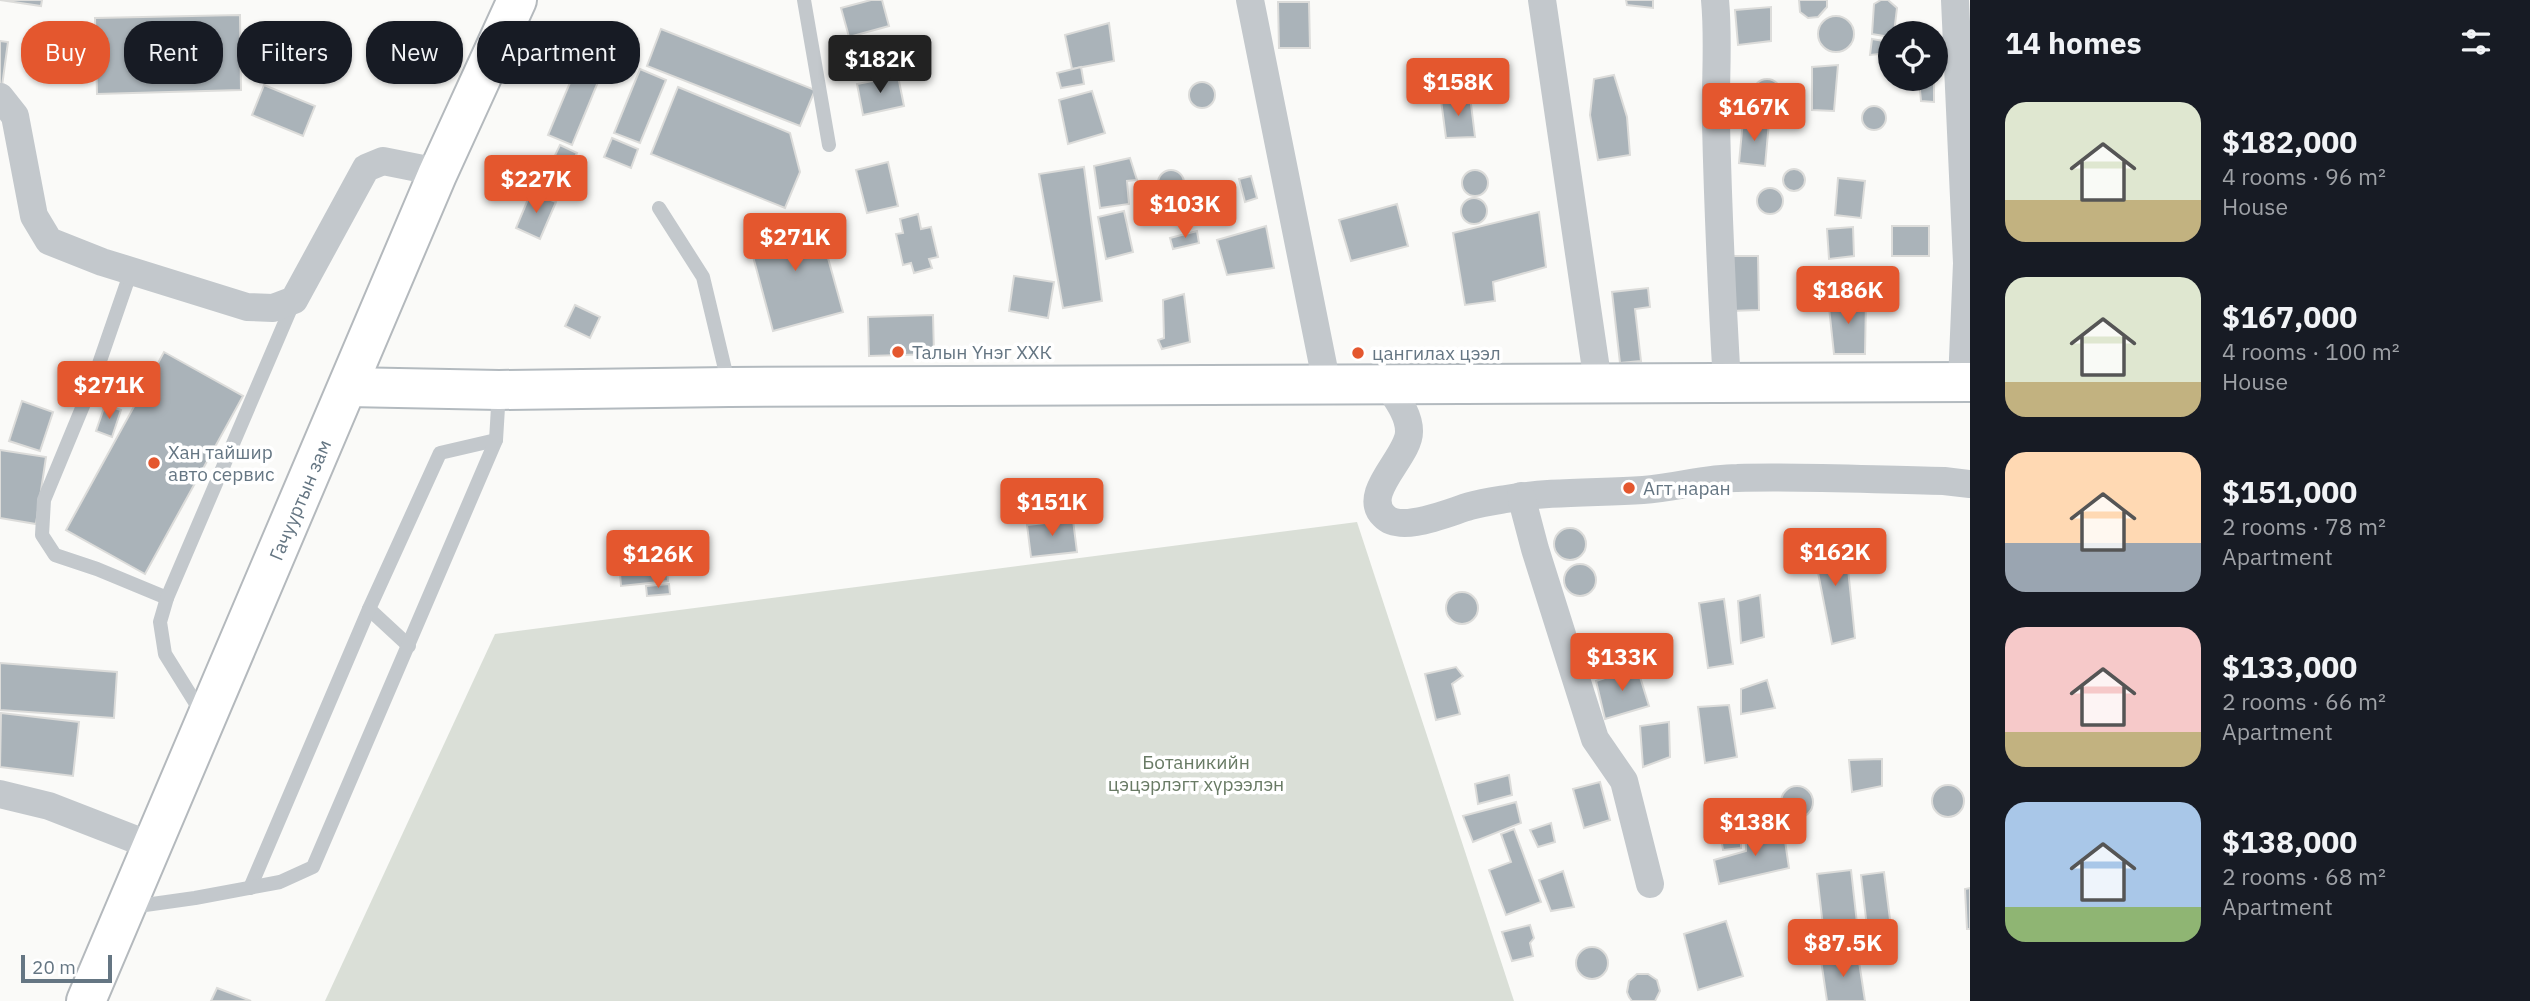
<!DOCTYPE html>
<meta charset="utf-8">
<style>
body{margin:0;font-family:"IBM Plex Sans",sans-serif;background:#242831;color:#f1f3f6;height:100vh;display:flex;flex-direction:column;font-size:26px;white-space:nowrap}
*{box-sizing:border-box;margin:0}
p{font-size:23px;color:#9ea1a6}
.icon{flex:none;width:38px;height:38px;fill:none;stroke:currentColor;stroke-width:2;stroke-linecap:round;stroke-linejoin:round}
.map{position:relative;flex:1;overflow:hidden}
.panel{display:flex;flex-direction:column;background:#171b24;width:560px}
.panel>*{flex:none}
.guide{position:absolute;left:21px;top:21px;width:665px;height:63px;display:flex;gap:14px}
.fabs{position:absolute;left:1878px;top:21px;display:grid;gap:14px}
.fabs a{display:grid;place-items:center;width:70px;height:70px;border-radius:50%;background:#171b24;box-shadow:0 2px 5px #0004;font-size:35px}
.scale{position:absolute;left:21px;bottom:18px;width:91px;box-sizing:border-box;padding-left:7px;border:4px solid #657683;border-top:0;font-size:19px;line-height:24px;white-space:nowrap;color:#657683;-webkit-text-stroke:5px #fff;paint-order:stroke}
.price{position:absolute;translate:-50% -60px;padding:0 16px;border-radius:7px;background:#e4572e;color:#fff;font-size:23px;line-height:46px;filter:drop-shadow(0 2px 4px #0008)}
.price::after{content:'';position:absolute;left:50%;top:42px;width:21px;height:16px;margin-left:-10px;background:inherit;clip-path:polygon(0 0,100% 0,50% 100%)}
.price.active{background:#222;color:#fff}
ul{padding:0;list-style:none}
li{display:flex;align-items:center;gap:21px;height:175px;padding:0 35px}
li span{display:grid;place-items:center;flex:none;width:196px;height:140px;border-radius:21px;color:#555}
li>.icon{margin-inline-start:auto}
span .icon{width:84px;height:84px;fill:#fffc;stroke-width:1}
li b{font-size:30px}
h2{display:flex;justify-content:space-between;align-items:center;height:84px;padding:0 35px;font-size:30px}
.chip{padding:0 24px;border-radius:28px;background:#171b24;box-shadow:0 2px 5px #0004;font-size:24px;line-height:63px}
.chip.active{background:#e4572e;color:#fff}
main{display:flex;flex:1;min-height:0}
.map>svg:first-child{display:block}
</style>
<main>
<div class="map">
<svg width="1970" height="1001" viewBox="0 0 1970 1001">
<rect width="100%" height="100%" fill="#fafaf8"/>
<path fill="#dadfd7" d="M1357,522L1514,1001H325L495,634Z"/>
<g fill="#aab3b9" stroke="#dcdcda" stroke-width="2">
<path d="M0,0H42L41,6Z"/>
<path d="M871,0H882L889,26L849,37L841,8Z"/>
<path d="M1626,0H1653V8L1627,5Z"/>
<path d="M1799,0H1827V7L1818,17L1808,18L1800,12Z"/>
<path d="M1881,0H1888L1897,8L1894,33H1890V37L1872,34L1874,4Z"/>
<path d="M1278,2H1309L1310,48H1279Z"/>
<path d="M1771,7V41L1738,45L1735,10Z"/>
<path d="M240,15L241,90L97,94L95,18Z"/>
<circle cx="1836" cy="34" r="18"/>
<path d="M1109,23L1114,61L1072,69L1065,35Z"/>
<path d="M661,29L815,90L800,126L647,66Z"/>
<path d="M1872,39L1890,42V53L1870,55Z"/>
<path d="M0,41L8,42L2,86L0,85Z"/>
<path d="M1838,65L1834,111L1812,110V67Z"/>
<path d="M1081,67L1084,84L1061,88L1057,73Z"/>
<path d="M640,69L666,80L640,143L614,133Z"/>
<path d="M574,73L598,82L572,145L548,135Z"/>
<path d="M1614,75L1627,117L1630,155L1598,160L1590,115L1594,79Z"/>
<path d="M898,76L904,106L863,115L857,84Z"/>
<circle cx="1767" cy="93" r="14"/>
<path d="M1919,79H1934V102L1921,101Z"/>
<circle cx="1202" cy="95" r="13"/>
<path d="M264,85L315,106L303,136L252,115Z"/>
<path d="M678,87L790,133L800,172L785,208L651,154Z"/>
<path d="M1092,91L1105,133L1068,144L1059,100Z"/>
<path d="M1470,96L1475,137L1446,138L1441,100Z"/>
<circle cx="1874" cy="118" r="12"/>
<path d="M1743,120L1769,122L1765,166L1739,163Z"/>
<path d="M612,138L638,149L631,168L604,157Z"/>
<path d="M560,145L577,153L560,190L542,182Z"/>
<path d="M1130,158L1137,180L1127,181L1129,204L1100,208L1094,166Z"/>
<path d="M888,162L898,206L867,213L856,170Z"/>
<path d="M1084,167L1102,301L1063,308L1039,174Z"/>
<circle cx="1794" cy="180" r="11"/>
<circle cx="1171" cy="183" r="13"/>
<circle cx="1475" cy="183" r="13"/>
<path d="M1251,176L1257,198L1245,202L1239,179Z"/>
<path d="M1838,178L1865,181L1861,218L1835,215Z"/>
<circle cx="1770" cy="201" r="13"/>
<path d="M531,192L556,202L540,239L516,228Z"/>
<circle cx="1474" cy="211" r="13"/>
<path d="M1397,204L1408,246L1351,261L1339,220Z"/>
<path d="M1124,211L1133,252L1106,259L1098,217Z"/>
<path d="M1539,212L1546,267L1493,282L1495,301L1465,305L1453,233Z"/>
<path d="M918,214L921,229L931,227L938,257L929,259L932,268L914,273L911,263L903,265L896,234L903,233L900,219Z"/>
<path d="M816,215L843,312L773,331L747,234Z"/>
<path d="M1266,226L1274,268L1227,275L1217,240Z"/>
<rect x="1892" y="226" width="37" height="30"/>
<path d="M1853,227L1854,256L1829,259L1827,229Z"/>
<path d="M1197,231L1199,243L1173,249L1170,238Z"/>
<path d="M1729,256H1758L1759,310L1730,311Z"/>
<path d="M1014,276L1054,282L1048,318L1009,311Z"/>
<path d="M1648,288L1650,307L1635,309L1641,361L1620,363L1612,292Z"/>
<path d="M1184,294L1190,342L1162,349L1158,340L1164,338L1163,300Z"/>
<path d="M1828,298L1866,300L1865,354H1834Z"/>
<path d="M575,305L600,317L590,338L565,326Z"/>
<path d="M933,315L934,354L869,356L868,317Z"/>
<path d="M164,352L243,396L145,574L66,530Z"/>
<path d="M22,401L53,412L40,451L9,441Z"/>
<path d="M105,405L121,410L112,437L96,431Z"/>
<path d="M0,450L46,457L36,524L0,518Z"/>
<path d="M1073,520L1077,552L1031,557L1027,525Z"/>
<circle cx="1570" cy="544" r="16"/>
<path d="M1845,539L1855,638L1832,644L1812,542Z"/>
<path d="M666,558L668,581L621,586L619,562Z"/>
<circle cx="1580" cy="580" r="16"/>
<path d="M669,584L670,594L647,596L646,586Z"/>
<circle cx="1462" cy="608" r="16"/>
<path d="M1760,595L1764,637L1741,643L1738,601Z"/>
<path d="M1724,599L1733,664L1708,668L1699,603Z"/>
<path d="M0,663L117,672L114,718L0,710Z"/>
<path d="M1456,667L1463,676L1452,684L1460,714L1436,720L1425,674Z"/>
<path d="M1637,667L1649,706L1605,719L1596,681Z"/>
<path d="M1767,680L1775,708L1741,714V689Z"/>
<path d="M1729,705L1737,757L1705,763L1698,707Z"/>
<path d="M1,713L79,722L73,776L0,767Z"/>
<path d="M1669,722L1670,757L1643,767L1640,726Z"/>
<path d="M1882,759V786L1852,792L1849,760Z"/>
<path d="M1509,775L1512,795L1478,804L1475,784Z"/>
<path d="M1600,782L1610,820L1584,828L1573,789Z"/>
<circle cx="1948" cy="801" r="16"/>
<circle cx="1797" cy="802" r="16"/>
<path d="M1516,802L1521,823L1473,842L1463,816Z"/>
<path d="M1551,823L1555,842L1538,847L1530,830Z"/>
<path d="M1783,827L1789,868L1719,884L1714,860L1746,851V838Z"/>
<path d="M1514,829L1541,902L1506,915L1489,870L1511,862L1501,834Z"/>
<path d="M1741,830V848L1723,850L1720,832Z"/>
<path d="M1851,870L1859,941L1825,944L1817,874Z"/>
<path d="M1563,871L1574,907L1551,911L1539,880Z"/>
<path d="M1884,872L1895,959L1871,962L1861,875Z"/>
<path d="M1970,888V929H1967L1965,889Z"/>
<path d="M1726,921L1743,976L1698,990L1684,934Z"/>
<path d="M1530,925L1534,938L1530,943L1533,956L1512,961L1502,932Z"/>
<circle cx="1592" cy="963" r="16"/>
<path d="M1858,955L1865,1001H1827L1821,960Z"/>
<path d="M1637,974H1648L1657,980L1660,991L1655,1001H1632L1629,997L1627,992L1629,981Z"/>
<path d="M217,988L251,1001H211Z"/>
</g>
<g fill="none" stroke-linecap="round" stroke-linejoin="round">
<defs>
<path id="secondary" d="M348,387L499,390L729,387L1970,382"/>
<path id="trunk" d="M86,1001L437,175L517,0"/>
</defs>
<use href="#secondary" stroke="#b3babf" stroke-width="42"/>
<use href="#trunk" stroke="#b4b9bd" stroke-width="42"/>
<g stroke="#c3c8cc" stroke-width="14">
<path d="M804,0L829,145"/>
<path d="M659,208L703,277L729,386"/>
<path d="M131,271L92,384L44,500L42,535L55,555L97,569L167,598"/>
<path d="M369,609L409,646"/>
<path d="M203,715L165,654L160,622L167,598L294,301"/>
<path d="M250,888L369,609L440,453L496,440"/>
<path d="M131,907L195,898L280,882L313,867L496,440L499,391"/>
</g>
<g stroke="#c3c8cc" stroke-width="28">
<path d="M1250,0L1327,385"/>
<path d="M1542,0L1598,383"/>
<path d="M1715,0C1719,41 1715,82 1716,123C1718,210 1722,297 1727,384"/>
<path d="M1955,0L1967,263L1962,382"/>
<path d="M0,97L15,116L34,216L49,241L102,262L247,307L273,308L294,300L366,168L383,161L423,169L437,175"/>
<path d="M1387,384C1396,398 1409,414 1409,431C1410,456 1360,493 1384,516C1401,534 1449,512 1470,506C1481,503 1494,501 1506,499C1551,491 1597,493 1643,490C1675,488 1705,478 1737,478C1806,476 1875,480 1944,481L1970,484"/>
<path d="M1521,496L1535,549L1595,739L1624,781L1650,884"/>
<path d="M0,794L49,806L152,846"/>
</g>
<use href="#secondary" stroke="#fff" stroke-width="38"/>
<use href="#trunk" stroke="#fff" stroke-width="38"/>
</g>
<g fill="#e4572e" stroke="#fff" stroke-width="2.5">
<circle cx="898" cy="352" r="7"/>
<circle cx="1358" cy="353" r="7"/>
<circle cx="154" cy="463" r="7"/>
<circle cx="1629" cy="488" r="7"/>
</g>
<g text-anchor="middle" stroke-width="7" stroke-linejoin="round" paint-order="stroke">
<g font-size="19" fill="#657683" stroke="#fff" text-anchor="start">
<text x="912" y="359">Талын Үнэг ХХК</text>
<text x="1372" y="360">цангилах цээл</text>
<text x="168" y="459">Хан тайшир<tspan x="168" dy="22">авто сервис</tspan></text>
<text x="1643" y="495">Агт наран</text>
</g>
<g font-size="19" fill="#657683" stroke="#fff">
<text transform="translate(300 500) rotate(-67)" y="7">Гачууртын зам</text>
</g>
<g font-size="19" fill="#687a64" stroke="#fff">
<text x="1196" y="769">Ботаникийн<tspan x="1196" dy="22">цэцэрлэгт хүрээлэн</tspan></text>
</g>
</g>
</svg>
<div class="fabs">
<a><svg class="icon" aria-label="locate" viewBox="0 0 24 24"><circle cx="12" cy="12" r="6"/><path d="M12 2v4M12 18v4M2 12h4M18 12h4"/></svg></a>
</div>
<div class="scale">20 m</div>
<b class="price active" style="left:880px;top:95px">$182K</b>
<b class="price" style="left:1458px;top:118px">$158K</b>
<b class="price" style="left:1754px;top:143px">$167K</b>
<b class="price" style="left:536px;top:215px">$227K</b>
<b class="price" style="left:1185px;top:240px">$103K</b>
<b class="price" style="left:795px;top:273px">$271K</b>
<b class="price" style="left:1848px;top:326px">$186K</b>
<b class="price" style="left:109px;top:421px">$271K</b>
<b class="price" style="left:1052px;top:538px">$151K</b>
<b class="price" style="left:1835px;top:588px">$162K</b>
<b class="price" style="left:658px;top:590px">$126K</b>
<b class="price" style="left:1622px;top:693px">$133K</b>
<b class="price" style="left:1755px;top:858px">$138K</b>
<b class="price" style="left:1843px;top:979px">$87.5K</b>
<div class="guide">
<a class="chip active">Buy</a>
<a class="chip">Rent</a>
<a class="chip">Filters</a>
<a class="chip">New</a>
<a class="chip">Apartment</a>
</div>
</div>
<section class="panel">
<h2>14 homes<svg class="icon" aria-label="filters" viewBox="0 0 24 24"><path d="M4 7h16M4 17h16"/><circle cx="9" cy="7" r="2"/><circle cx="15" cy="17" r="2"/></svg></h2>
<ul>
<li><span style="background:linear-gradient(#dfe7d0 70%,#c2b280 0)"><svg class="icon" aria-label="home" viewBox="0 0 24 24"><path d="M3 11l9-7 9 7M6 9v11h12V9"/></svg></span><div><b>$182,000</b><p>4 rooms · 96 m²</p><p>House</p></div></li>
<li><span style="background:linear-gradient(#dfe7d0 75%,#c2b280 0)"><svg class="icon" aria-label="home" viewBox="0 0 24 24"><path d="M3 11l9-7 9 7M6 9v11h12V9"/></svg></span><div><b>$167,000</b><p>4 rooms · 100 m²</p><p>House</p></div></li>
<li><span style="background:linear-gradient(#ffd9b3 65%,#9aa5b1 0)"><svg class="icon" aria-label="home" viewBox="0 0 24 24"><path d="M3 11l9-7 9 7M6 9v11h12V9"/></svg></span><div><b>$151,000</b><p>2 rooms · 78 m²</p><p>Apartment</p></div></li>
<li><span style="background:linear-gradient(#f6c9c9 75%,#c2b280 0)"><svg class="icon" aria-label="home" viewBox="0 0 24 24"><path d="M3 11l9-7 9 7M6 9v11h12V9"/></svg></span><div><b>$133,000</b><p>2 rooms · 66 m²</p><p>Apartment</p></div></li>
<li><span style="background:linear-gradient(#a9c7e8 75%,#8fb573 0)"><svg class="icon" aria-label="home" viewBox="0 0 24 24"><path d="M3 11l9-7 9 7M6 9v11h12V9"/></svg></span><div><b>$138,000</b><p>2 rooms · 68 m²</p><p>Apartment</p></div></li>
</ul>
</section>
</main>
